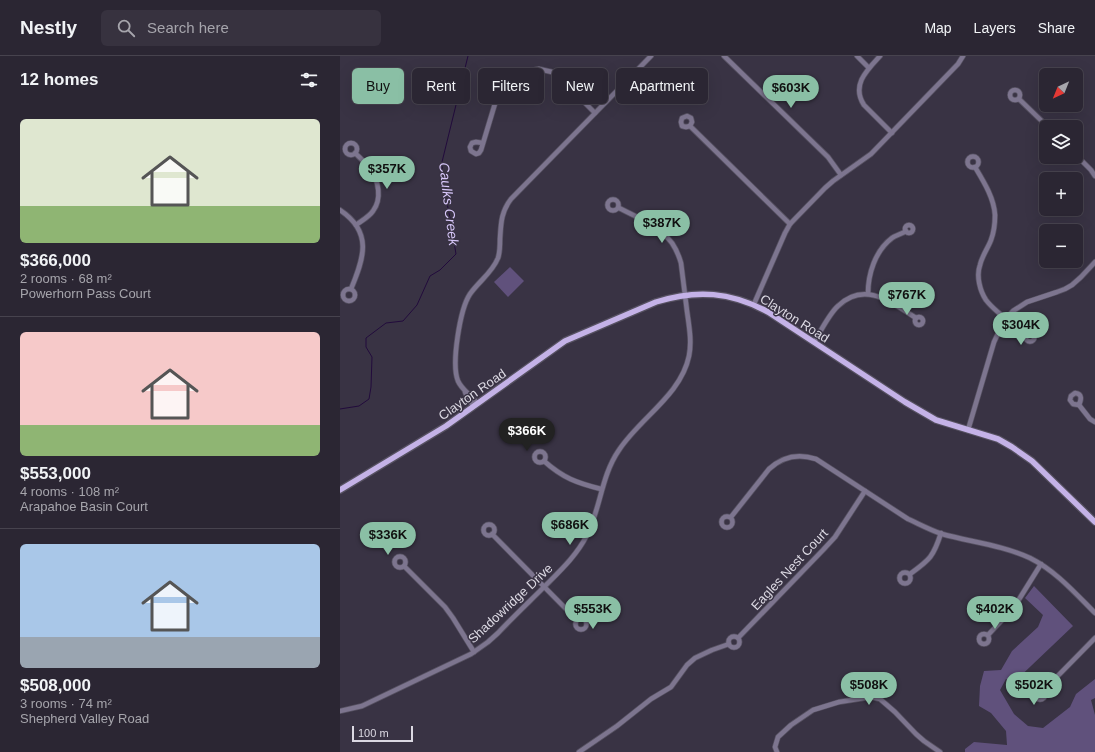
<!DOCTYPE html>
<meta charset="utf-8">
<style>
body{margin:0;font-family:Arial,sans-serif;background:#37323f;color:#f1f3f6;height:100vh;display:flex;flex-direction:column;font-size:15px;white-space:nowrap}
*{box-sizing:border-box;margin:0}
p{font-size:13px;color:#a6a5ac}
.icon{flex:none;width:22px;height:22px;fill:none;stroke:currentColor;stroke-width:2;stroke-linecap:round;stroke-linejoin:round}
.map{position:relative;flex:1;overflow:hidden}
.side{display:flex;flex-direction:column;background:#2b2633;width:340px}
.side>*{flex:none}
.banner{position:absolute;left:12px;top:12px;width:380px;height:36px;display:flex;gap:8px}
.needle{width:26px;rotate:223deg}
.controls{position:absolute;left:699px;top:12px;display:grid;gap:8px}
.controls a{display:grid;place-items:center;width:44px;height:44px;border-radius:6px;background:#2b2633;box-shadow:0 4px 16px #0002,0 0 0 1px #47434e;font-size:20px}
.scale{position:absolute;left:12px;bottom:10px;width:61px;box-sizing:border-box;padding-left:4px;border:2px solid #dcd9e3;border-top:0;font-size:11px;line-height:14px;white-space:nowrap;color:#dcd9e3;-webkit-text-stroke:3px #393344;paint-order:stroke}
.price{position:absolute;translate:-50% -34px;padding:0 9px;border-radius:14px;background:#8abfa5;color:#111;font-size:13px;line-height:26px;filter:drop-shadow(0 1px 2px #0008)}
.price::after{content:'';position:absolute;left:50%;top:24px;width:12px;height:9px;margin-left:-6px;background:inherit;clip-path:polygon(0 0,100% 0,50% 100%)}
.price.active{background:#222;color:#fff}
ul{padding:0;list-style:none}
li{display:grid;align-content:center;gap:8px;height:212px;padding:0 20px}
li+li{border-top:1px solid #47434e}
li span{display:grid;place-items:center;height:124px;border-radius:6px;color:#555}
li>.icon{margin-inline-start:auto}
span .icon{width:72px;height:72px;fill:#fffc;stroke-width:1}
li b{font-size:17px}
h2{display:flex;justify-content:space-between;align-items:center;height:48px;padding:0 20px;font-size:17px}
.tag{padding:0 14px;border-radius:6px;background:#2b2633;box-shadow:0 4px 16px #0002,0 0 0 1px #47434e;font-size:14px;line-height:36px}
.tag.active{background:#8abfa5;color:#111}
header{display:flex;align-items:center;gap:24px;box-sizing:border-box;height:56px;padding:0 20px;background:#2b2633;border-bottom:1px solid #47434e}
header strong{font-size:19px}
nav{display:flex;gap:22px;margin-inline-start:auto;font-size:14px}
.search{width:280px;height:36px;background:#37323f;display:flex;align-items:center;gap:10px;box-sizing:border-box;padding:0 14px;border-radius:6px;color:#a6a5ac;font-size:15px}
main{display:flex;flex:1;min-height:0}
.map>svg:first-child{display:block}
</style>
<header>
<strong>Nestly</strong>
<div class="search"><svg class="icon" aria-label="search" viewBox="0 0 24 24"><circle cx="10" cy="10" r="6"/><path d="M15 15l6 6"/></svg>Search here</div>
<nav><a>Map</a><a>Layers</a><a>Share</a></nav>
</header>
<main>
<section class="side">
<h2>12 homes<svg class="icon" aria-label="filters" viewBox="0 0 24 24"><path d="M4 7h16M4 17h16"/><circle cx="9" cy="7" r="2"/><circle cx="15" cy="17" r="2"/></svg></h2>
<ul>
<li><span style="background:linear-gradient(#dfe7d0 70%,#8fb573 0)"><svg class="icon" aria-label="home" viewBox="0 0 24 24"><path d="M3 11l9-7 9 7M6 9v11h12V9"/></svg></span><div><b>$366,000</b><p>2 rooms · 68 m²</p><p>Powerhorn Pass Court</p></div></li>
<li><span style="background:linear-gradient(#f6c9c9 75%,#8fb573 0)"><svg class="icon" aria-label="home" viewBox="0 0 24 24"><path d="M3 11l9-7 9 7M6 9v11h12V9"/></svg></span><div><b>$553,000</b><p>4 rooms · 108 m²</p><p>Arapahoe Basin Court</p></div></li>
<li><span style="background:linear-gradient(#a9c7e8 75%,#9aa5b1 0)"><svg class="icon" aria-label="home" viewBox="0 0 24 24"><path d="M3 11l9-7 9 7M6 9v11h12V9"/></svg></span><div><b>$508,000</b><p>3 rooms · 74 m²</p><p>Shepherd Valley Road</p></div></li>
</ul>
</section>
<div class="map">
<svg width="755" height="696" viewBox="0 0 755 696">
<rect width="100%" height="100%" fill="#393344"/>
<g fill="#60517c">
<path d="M170,211L184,225L168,241L154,226Z"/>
<path d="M694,530L733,570L673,627L666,623L660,634L674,658L688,670L703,672L730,651L736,638L755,623V642L751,644L755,659V696H625V693L634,686L667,689L666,675L651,657L639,650L640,630L644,615L661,614L672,595L698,571L703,559L685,542Z"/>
</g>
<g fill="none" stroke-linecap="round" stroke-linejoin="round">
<path stroke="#220b3c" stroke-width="1" d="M0,353L19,350L29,343L31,331L32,301L26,291V282L46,267L63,265L77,249L90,220L100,214L116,198L110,162L103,127L102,106L128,0"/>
<defs>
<g id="minor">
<path d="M384,0L488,101L501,119"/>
<path d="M517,0L529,12"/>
<path d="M540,0C527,14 511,29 524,49L552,77"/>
<path d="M160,31C156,25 151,18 161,16L168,22"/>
<circle cx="675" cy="39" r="5"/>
<path d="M679,43L708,71"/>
<path d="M350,70L346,71L342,70L341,66L342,62L347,60L351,62L352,66L350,70L450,168"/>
<path d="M143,87L136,86L132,87L130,91L131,95L136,98L139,97L141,94L160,31L165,25L172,20L194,14L199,13L212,16L217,19L255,57"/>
<circle cx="11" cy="93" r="6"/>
<path d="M15,97C20,102 26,107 30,113C39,125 42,143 33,155C29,161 21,165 16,169"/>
<path d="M736,99L751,114L755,120"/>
<circle cx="633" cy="106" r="5.5"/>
<path d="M635,111C644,126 654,142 655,159C655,168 654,176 651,184C648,192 642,200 640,209C636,220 640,235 646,244C655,256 674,269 686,278"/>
<circle cx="273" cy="149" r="5.5"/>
<path d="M0,154C33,176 24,202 11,233"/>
<circle cx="569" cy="173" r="4"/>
<circle cx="9" cy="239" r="6"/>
<path d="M528,238C528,218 535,195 552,182C556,179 562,178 566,175"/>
<path d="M414,248L445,177L450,168L485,132L493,125L531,98L618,8L623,0"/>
<circle cx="579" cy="265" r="4"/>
<circle cx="690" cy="281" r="4.5"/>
<path d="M474,286C481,275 489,258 498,250C525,224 552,247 576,262"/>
<path d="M125,336L127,341L132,348L135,349"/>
<path d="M735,337C743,338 741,344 739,349L733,348L730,344L731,340Z"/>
<path d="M135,349L136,346C130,338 122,334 118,325C111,308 120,253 130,238C139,225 152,217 158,202C160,196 160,189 160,183C161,167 161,156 171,143L311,0"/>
<path d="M739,349L750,363L755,366"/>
<path d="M628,374L654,286L664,265L673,255L687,246L717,236L725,233L732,229L741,221L755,206"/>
<circle cx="200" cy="401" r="5.5"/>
<path d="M204,405C223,422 237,427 261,433"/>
<circle cx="387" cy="466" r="5.5"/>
<path d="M391,461L429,413C443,400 458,397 476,403L568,463C579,468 590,474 602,478C631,486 662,489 690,502C716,515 735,537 755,557"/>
<circle cx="149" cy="474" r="5.5"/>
<path d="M152,478L237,564"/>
<circle cx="60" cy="506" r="5.5"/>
<path d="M64,510L105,551L113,562L134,596"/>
<circle cx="565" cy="522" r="5.5"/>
<path d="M570,518C589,504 593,502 601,477"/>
<circle cx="241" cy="568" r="5.5"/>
<circle cx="644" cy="583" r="5"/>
<path d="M648,579L666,560L678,545L701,508"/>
<circle cx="394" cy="586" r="5.5"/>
<path d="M398,582L483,494L495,481L525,435"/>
<circle cx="700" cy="638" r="5.5"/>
<path d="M704,634L755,582"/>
<path d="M0,655L22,650L131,598L148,586L158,577C173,561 189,546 205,530C221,514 237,499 247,479C261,451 261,420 279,394C300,362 341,339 349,300C352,285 349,270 347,255C345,239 343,223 341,207C339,200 336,193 332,187C319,170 297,161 279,152"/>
<path d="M239,696L277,670L311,643L331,631L347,609L355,602L372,594L389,588"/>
<path d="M437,696L435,691L438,681L451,669L473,654L499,646L531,641L540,643L555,656L576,678L584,685L600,696"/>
</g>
<path id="major" d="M0,434L106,370L225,285L316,246C357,233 391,236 428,256L565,346L596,364L658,383L672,391L692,405L755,466"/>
</defs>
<use href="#minor" stroke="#565161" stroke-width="6"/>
<use href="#major" stroke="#565161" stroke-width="8"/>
<use href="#minor" stroke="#7d758f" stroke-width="4.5"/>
<use href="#major" stroke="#c4b2e7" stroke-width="5.5"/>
</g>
<g text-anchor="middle" stroke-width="3" stroke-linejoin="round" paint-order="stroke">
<g font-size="13" fill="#dcd9e3" stroke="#393344">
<text transform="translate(455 262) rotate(32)" y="5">Clayton Road</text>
<text transform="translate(132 338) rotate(-35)" y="5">Clayton Road</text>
<text transform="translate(449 513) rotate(-47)" y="5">Eagles Nest Court</text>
<text transform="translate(170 547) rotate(-43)" y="5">Shadowridge Drive</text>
</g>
<g font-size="14" font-style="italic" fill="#d7c7f9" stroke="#393344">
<text transform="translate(109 148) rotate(83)" y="5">Caulks Creek</text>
</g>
</g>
</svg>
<div class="controls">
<a><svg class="needle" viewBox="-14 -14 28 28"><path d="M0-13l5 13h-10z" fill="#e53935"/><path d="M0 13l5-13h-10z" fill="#a6a5ac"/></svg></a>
<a><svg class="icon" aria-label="layers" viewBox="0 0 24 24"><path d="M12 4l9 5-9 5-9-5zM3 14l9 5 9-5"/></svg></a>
<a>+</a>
<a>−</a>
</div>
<div class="scale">100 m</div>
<b class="price" style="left:451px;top:53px">$603K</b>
<b class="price" style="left:47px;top:134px">$357K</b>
<b class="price" style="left:322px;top:188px">$387K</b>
<b class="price" style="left:567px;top:260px">$767K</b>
<b class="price" style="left:681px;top:290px">$304K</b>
<b class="price active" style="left:187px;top:396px">$366K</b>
<b class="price" style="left:230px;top:490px">$686K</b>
<b class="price" style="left:48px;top:500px">$336K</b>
<b class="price" style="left:253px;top:574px">$553K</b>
<b class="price" style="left:655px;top:574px">$402K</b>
<b class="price" style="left:529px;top:650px">$508K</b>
<b class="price" style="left:694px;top:650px">$502K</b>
<div class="banner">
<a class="tag active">Buy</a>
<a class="tag">Rent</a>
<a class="tag">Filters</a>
<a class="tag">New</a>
<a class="tag">Apartment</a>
</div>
</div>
</main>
